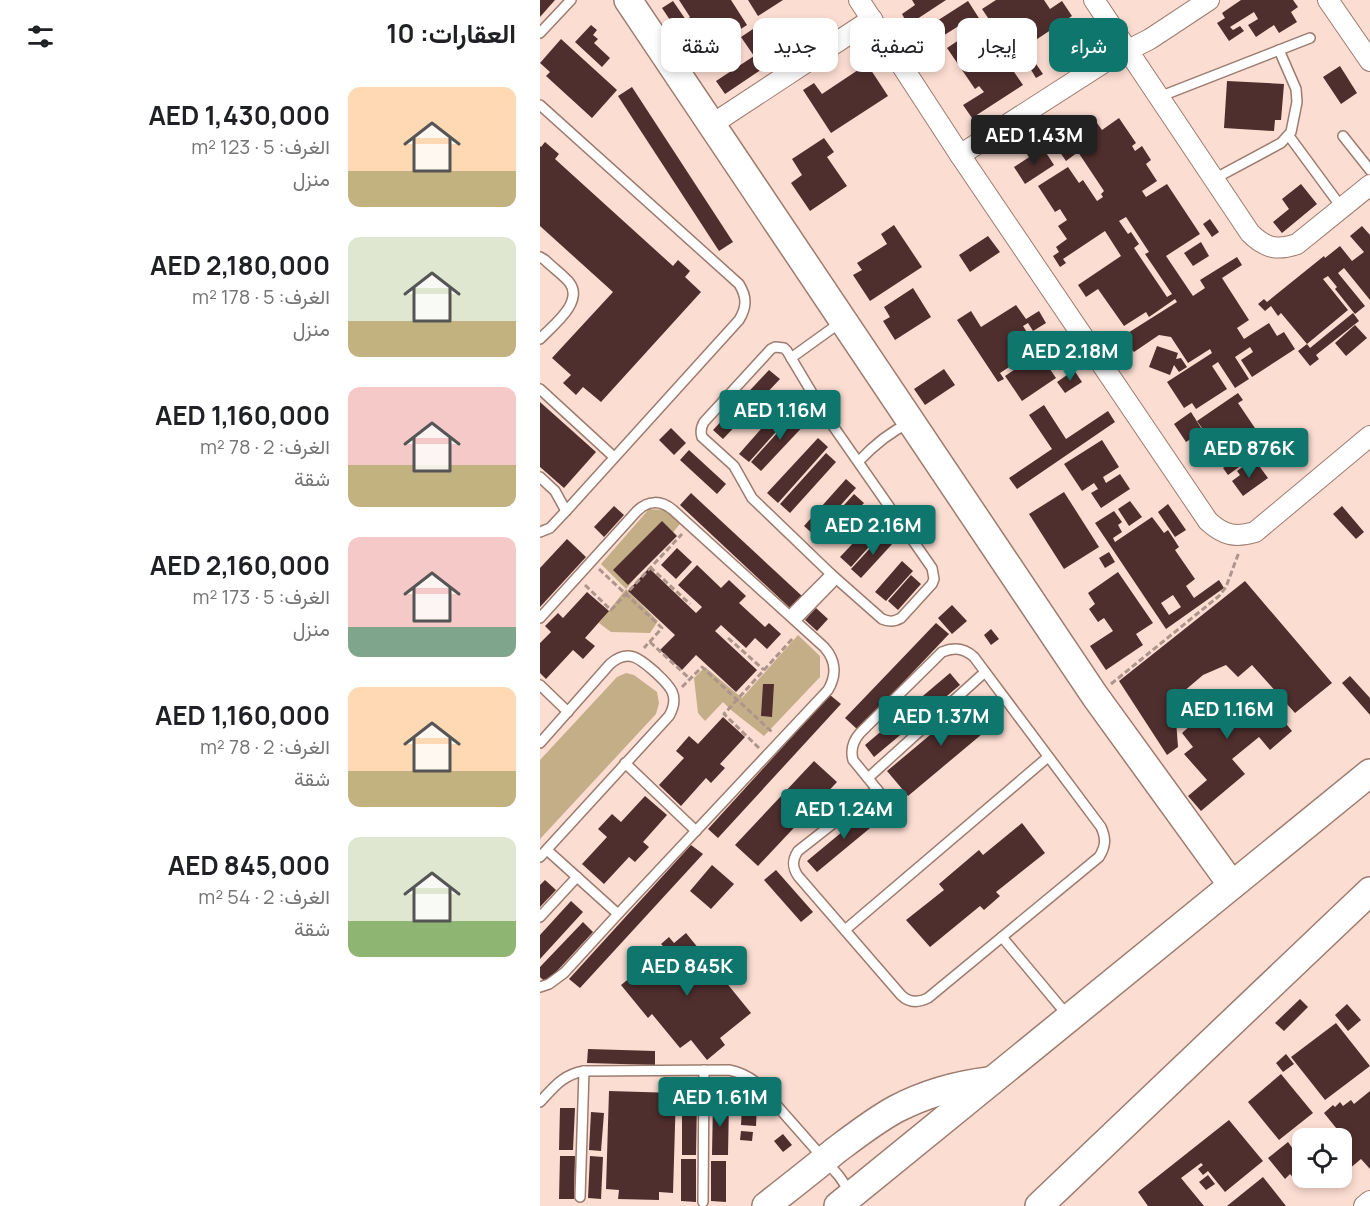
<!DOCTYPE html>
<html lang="ar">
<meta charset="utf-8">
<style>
body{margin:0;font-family:Manrope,Vazirmatn,sans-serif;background:#f2f2f2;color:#202124;direction:rtl;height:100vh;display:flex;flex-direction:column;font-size:22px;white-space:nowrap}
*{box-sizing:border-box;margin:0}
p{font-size:20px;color:#757577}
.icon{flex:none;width:33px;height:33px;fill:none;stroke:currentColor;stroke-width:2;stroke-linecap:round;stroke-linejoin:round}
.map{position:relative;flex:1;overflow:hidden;direction:ltr}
.panel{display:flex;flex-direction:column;background:#fff;width:540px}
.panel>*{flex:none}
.top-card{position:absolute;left:18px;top:18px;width:570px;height:54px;direction:rtl;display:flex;gap:12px}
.tools{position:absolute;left:752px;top:1128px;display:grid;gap:12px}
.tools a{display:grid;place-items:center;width:60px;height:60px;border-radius:12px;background:#fff;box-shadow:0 3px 9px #0003;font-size:30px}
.price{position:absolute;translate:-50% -51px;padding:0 14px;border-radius:6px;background:#0f766e;color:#fff;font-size:20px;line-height:39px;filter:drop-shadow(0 2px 3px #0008)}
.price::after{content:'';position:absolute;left:50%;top:36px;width:18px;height:14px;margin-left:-9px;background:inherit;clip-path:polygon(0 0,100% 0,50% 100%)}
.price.active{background:#222;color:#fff}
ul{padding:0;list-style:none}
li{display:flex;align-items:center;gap:18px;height:150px;padding:0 24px}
li span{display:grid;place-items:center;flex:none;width:168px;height:120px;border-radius:12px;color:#555}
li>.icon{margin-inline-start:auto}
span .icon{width:72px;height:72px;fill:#fffc;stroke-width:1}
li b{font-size:26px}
h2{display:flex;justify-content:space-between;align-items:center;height:72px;padding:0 24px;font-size:26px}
.chip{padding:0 21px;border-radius:12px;background:#fff;box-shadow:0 3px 9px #0003;font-size:21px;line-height:54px}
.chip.active{background:#0f766e;color:#fff}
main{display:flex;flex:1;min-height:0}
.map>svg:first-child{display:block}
</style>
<main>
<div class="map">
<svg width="830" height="1206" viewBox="0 0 830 1206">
<rect width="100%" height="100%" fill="#fcddd2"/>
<g fill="#c4ae88">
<path d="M109,509L125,510L140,524L86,589L118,621L110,633L71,632L59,623L86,589L61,564Z"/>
<path d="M258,635L280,656V677L224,736L191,710L183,702L165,721L158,713L154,678L165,667L202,698Z"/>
<path d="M86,673L94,675L117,692L119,703L116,714L0,839V760L77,677Z"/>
</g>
<g fill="#4f2f2e" fill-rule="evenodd">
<path d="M0,0H15L0,17Z"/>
<path d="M139,0H191L207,25L176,45L171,38L166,41L158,29L148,36L137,20L132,23L122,8L133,1L146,20L150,17Z"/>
<path d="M208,0H243L218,16Z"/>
<path d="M372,0H406L368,25L362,14L375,5Z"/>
<path d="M456,0H504L510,9L522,1L532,16L473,55L477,61L470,66L483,85L432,118L423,105L444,92L439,86L435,89L407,48L431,32L425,22L398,39L389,26L428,1L462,54L469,49L442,9Z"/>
<path d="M701,0H753L758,7L751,12L757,22L739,33L734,25L716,37L708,25L718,19L714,12L690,27L693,30L700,26L704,31L689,41L677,23L685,18L682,13Z"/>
<path d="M51,25L57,30L53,35L58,39L54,43L70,58L62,67L35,42Z"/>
<path d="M219,25L240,57L185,94L176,81L214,56L201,37Z"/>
<path d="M535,30L541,38L532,44L526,36Z"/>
<path d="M21,39L77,90L52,118L6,76L10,72L0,63Z"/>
<path d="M494,61L503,74L496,78L488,65Z"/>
<path d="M327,64L348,96L291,133L263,90L274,83L282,94Z"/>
<path d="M800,66L817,93L801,104L783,77Z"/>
<path d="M687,81L744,84L741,120H735L734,131L684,128Z"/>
<path d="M92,87L193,242L179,251L78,96Z"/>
<path d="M552,116L562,130L579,118L596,143L592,146L595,151L602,146L611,160L606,164L617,181L602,191L606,197L627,184L660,234L626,256L653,296L665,288L660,280L697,257L702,265L682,278L709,320L697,328L704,339L729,323L737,336L744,332L755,349L712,377L701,360L713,352L710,347L695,357L709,379L695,388L678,362L672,366L687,389L656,409L652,403L644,408L627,382L672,353L670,349L648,363L631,337L619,335L594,352L590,348L583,352L575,341L637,302L635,299L609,317L606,312L584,326L558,289L546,297L538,285L581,256L565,231L523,259L526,263L520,267L513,256L519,252L516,247L527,239L518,226L527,220L520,209L515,212L498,186L528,167L539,183L543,180L557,201L563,197L561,194L564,191L538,152L526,161L502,126L515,118L525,133ZM586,217L609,252L605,254L632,294L627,297L594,248L599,244L591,232L588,234L579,221Z"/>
<path d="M284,138L294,152L287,157L307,186L270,211L251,183L262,175L252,159Z"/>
<path d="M5,142L19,154L15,159L133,266L138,260L150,271L145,277L161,292L61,402L43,387L36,395L23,383L31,375L12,358L73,292L0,226V146L1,147Z"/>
<path d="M503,148L514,165L485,184L474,167Z"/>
<path d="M761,184L777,204L742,233L733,222L749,209L742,199Z"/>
<path d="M670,219L679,232L672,237L663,224Z"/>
<path d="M354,225L382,267L330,301L313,275L322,270L317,263L347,244L341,234Z"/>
<path d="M822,226L830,235V300L804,268L798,273L825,306L815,314L795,289L797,287L788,276L783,279L808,310L767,344L741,313L738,316L731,306L725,311L718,304L724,299L727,302L784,256L785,258L800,246L812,261L824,252L810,236Z"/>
<path d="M448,236L460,252L430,272L419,255Z"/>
<path d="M661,242L669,256L653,266L644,253Z"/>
<path d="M373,288L391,317L355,340L343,321L350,317L344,307Z"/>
<path d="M476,305L486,319L499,311L506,323L493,331L488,323L483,326L495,345L478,357L480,360L460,373L464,379L458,382L417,320L431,311L441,327Z"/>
<path d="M813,313L819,321L776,355L779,359L770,366L758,351L767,344L770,348Z"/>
<path d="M815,325L827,338L806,356L795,343Z"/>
<path d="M617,346L638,353L636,359L641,358L647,367L639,372L634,365L630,375L609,367Z"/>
<path d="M499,353L516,378L482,401L465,376Z"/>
<path d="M404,369L415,385L385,405L374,389Z"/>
<path d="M229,370L240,379L183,439L173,430Z"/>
<path d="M534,370L542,382L525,393L517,382Z"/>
<path d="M698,393L703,400L698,403L719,434L725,430L741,455L732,461L716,437L688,455L683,448L678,451L657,421Z"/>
<path d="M249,397L259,406L209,462L199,454Z"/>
<path d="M0,402L56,452L24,488L0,467Z"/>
<path d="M504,405L526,439L568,411L575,422L477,489L469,478L512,449L489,415Z"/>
<path d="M257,411L268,421L221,471L211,462Z"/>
<path d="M651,412L663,431L646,442L634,424Z"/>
<path d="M131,428L146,443L134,455L119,440Z"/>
<path d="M278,438L288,447L238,503L227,493Z"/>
<path d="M562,440L579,467L563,477L566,483L580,474L590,489L561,508L551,493L558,489L554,483L542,491L524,464Z"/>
<path d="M149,450L186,484L177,494L140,460Z"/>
<path d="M286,453L296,462L250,513L240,504Z"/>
<path d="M695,461L699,467L688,475L683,468Z"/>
<path d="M717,463L728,478L703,496L692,481L700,475L697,471L705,465L708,470Z"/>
<path d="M306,479L316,488L274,535L264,526Z"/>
<path d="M524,492L559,547L524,569L489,514Z"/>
<path d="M151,493L262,596L250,608L140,505Z"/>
<path d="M314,494L324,503L287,544L277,535Z"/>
<path d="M590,501L602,517L589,526L578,509Z"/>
<path d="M628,504L646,530L635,537L618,512Z"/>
<path d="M74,506L84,515L64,537L54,527Z"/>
<path d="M802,506L824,532L816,539L793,514Z"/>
<path d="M574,511L582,522L578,525L582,532L573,538L575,542L612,517L624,533L628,530L639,547L635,550L655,579L646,586L654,598L679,580L684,588L626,629L555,523ZM633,595L641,607L629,615L621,603Z"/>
<path d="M122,521L137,536L88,585L73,570Z"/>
<path d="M334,521L344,530L311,567L300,557Z"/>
<path d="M344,533L354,542L321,578L311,569Z"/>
<path d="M27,539L46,557L0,607V568Z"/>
<path d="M137,548L152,562L136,579L121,565Z"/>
<path d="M569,552L575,562L565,568L559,558Z"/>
<path d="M362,561L373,571L346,601L335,592Z"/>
<path d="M157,565L181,588L189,580L206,596L199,603L225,627L229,623L241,634L227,649L215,638L206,648L181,625L175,631L217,670L196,692L156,655L142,670L120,650L135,635L88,591L109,568L156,613L162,607L138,585Z"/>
<path d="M578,572L613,623L596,634L603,645L566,670L550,646L573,631L564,618L558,622L549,609L555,604L548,593Z"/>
<path d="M371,575L381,584L358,610L348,601Z"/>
<path d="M705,581L792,683L755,713L712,665L698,677L686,665L663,675L643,692L636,720L638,747L627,755L579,681Z"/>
<path d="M47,592L69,611L45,638L55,646L43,659L33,650L6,679L0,673V643L11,632L5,626L18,613L23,618Z"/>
<path d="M412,605L427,621L412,634L398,618Z"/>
<path d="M276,608L288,619L277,631L265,620Z"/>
<path d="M396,623L409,634L318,730L305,718Z"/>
<path d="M451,629L459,639L451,645L444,635Z"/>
<path d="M410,673L420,685L334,757L325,745Z"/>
<path d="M810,676L830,698V715L802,683Z"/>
<path d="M223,684H234L232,717L221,716Z"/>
<path d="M720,692L752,731L730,750L719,737L692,759L705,774L661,811L648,796L667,780L644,754L653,747L642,733L652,724L644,715L670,693L679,703L688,695L700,709Z"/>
<path d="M290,695L301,704L178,838L168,829Z"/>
<path d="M433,699L454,724L368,796L347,771Z"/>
<path d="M183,717L205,737L180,764L185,768L171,783L166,778L141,806L119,785L144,758L136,751L149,736L158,744Z"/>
<path d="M274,761L297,782L218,866L195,845Z"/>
<path d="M105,796L127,815L103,842L109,847L95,862L89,857L64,884L42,864L67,837L58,829L72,814L81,822Z"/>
<path d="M331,808L341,819L277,872L267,861Z"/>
<path d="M482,823L505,853L456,892L460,896L444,910L440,906L390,947L366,920L404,890L399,884L439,850L443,855Z"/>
<path d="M151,845L163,854L40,988L29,979Z"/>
<path d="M172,865L194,884L171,909L150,891Z"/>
<path d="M236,870L273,912L261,922L224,880Z"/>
<path d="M5,880L16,890L0,907V885Z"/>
<path d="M31,901L43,912L0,959V935Z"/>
<path d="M43,922L53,932L6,983L0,977V967Z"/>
<path d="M146,933L211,1013L180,1038L185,1045L167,1060L151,1040L140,1048L112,1014L108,1018L81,985L126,949L121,944L129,937L134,943Z"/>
<path d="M760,999L768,1007L744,1031L735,1023Z"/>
<path d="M807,1004L821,1020L808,1031L795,1015Z"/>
<path d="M796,1023L830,1066L785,1100L751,1057Z"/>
<path d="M48,1049L115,1051V1065L47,1063Z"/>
<path d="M746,1054L754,1064L743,1072L736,1063Z"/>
<path d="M741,1074L773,1113L739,1140L708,1102Z"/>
<path d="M69,1091L136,1093L133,1193L119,1192V1200L78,1199L79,1190L66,1189Z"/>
<path d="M830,1091V1169L821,1159L803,1174L801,1171V1151L809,1144L784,1113L793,1105L795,1107L800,1102L803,1106L811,1100L814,1104Z"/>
<path d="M142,1100H157L156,1155H142Z"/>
<path d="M173,1100L189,1101L188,1155H172Z"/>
<path d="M202,1104L217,1105L216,1126L201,1125Z"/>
<path d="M20,1108H35L33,1150H19Z"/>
<path d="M51,1112L64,1113L61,1151L49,1150Z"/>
<path d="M689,1120L723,1161L685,1192L668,1171L663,1175L658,1169L663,1165L661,1163L641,1178L664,1206H608L598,1192Z"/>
<path d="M201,1131L213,1132L212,1141L200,1140Z"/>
<path d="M243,1134L252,1145L243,1152L234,1141Z"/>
<path d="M748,1142L753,1149L762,1142V1178H775L762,1188L750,1174L745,1179L728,1158Z"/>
<path d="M20,1156H35L34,1199H19Z"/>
<path d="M50,1156L63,1157L61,1199L48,1198Z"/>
<path d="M141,1159H156V1202L141,1201Z"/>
<path d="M171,1161H186V1202L171,1201Z"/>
<path d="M668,1175L675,1184L666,1190L659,1182Z"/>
<path d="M723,1177L746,1206H687Z"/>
</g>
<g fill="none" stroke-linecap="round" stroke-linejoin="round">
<defs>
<g id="lane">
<path d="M0,33L31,0"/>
<path d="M619,97L770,38"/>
<path d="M0,105L199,284C207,297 207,307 199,320L26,511L10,528L0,532"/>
<path d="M749,136L802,208"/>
<path d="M803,136L830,170"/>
<path d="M674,179L741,143L751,132L757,102L756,89L739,50"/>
<path d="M0,257L5,260C12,267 22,274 29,282C45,302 12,326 0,339"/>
<path d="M235,347L244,348L247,351L284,413L392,568L394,579L392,584L361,618C354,622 349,622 342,619L291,574L212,498L194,466L162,437C160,431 161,427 164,422L231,349Z"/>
<path d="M251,358L301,322"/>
<path d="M0,389L74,457"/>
<path d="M319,461C334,445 350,432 369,423"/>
<path d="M0,477L15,491L26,511"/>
<path d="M250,615L291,574"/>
<path d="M0,618L97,511C108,500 121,500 133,510L284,647C296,660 297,675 288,690L78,914L24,973L9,984L0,987"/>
<path d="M256,620L296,579"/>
<path d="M0,685L28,712"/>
<path d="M0,743L70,664C89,648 100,659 115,672C129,685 141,695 129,716L0,857"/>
<path d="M85,763L156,831"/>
<path d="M328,778L445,672"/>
<path d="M337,789L258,851C252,860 252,867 258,876L361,995C369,1003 378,1003 388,998L559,857C566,846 566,838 561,827L434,657C424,648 414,647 402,652L320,733C313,741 310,749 313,760L358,815"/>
<path d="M7,850L78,914"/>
<path d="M0,917L37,877"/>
<path d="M305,930L508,757"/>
<path d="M462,937L528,1016"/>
<path d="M0,1102C14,1087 22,1075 44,1071L189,1070C200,1072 208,1076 217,1083L299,1176L310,1192"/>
<path d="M40,1197L44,1071"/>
<path d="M163,1202L164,1070"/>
</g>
<g id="street">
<path d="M319,0L420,155L668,521C683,535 695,538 715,532L830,436"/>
<path d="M554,0L710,233C725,248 737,251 757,244L830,185"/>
<path d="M788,0L830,61"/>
<path d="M171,125L332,19"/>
<path d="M420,155L563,63L610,39L669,0"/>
<path d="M824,1206L830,1201"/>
</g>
<g id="secondary">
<path d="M88,0L555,696L692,885"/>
<path d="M226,1206C249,1188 272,1170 295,1151C315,1136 334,1121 356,1109C385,1094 416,1085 449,1081"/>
<path d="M298,1206L830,773"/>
<path d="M499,1206L830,891"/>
</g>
</defs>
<use href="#lane" stroke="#9d7b6e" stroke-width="12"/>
<use href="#street" stroke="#9d7b6e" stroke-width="22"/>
<use href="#secondary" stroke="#9d7b6e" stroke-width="30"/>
<g stroke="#ad958c" stroke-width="3" stroke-dasharray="6 3" stroke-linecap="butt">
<path d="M110,567L150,604"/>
<path d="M59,569L122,628L104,648"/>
<path d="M45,585L71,610L142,534"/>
<path d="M188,638L224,670"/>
<path d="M110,642L150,679"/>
<path d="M571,684L679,596L686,587L699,552"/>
<path d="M142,687L162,667L233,733"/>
<path d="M219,748L184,714L254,637"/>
</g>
<use href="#lane" stroke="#fff" stroke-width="9"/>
<use href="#street" stroke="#fff" stroke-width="20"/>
<use href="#secondary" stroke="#fff" stroke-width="27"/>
</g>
</svg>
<div class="tools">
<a><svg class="icon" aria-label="locate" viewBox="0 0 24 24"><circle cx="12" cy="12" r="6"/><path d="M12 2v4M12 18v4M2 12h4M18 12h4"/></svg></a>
</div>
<b class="price active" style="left:494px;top:166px">AED 1.43M</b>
<b class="price" style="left:530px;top:382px">AED 2.18M</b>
<b class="price" style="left:240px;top:441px">AED 1.16M</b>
<b class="price" style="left:709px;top:479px">AED 876K</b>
<b class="price" style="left:333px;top:556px">AED 2.16M</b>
<b class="price" style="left:687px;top:740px">AED 1.16M</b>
<b class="price" style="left:401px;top:747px">AED 1.37M</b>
<b class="price" style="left:304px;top:840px">AED 1.24M</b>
<b class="price" style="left:147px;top:997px">AED 845K</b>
<b class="price" style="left:180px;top:1128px">AED 1.61M</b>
<div class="top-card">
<a class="chip active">شراء</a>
<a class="chip">إيجار</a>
<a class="chip">تصفية</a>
<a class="chip">جديد</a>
<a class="chip">شقة</a>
</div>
</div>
<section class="panel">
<h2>العقارات: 10<svg class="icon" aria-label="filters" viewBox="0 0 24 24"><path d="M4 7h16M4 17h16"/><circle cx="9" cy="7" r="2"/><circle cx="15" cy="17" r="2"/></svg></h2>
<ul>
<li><span style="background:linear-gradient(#ffd9b3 70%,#c2b280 0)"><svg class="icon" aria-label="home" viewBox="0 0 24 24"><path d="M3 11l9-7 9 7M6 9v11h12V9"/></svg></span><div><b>AED 1,430,000</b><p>الغرف: 5 · 123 m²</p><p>منزل</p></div></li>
<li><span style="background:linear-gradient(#dfe7d0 70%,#c2b280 0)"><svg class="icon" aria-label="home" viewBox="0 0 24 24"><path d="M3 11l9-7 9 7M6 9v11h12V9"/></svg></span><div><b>AED 2,180,000</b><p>الغرف: 5 · 178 m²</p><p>منزل</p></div></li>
<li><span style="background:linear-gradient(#f6c9c9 65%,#c2b280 0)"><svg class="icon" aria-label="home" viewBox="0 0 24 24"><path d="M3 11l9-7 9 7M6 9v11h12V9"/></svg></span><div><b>AED 1,160,000</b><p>الغرف: 2 · 78 m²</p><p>شقة</p></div></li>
<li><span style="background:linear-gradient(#f6c9c9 75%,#7fa58c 0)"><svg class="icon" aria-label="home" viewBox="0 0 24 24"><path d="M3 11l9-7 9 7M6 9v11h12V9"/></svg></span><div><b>AED 2,160,000</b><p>الغرف: 5 · 173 m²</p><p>منزل</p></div></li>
<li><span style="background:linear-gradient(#ffd9b3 70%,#c2b280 0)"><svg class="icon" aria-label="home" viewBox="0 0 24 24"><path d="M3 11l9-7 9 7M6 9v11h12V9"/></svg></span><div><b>AED 1,160,000</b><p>الغرف: 2 · 78 m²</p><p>شقة</p></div></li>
<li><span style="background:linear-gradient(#dfe7d0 70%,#8fb573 0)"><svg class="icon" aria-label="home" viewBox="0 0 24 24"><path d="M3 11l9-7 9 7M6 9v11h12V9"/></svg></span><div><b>AED 845,000</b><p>الغرف: 2 · 54 m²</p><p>شقة</p></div></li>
</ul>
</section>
</main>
